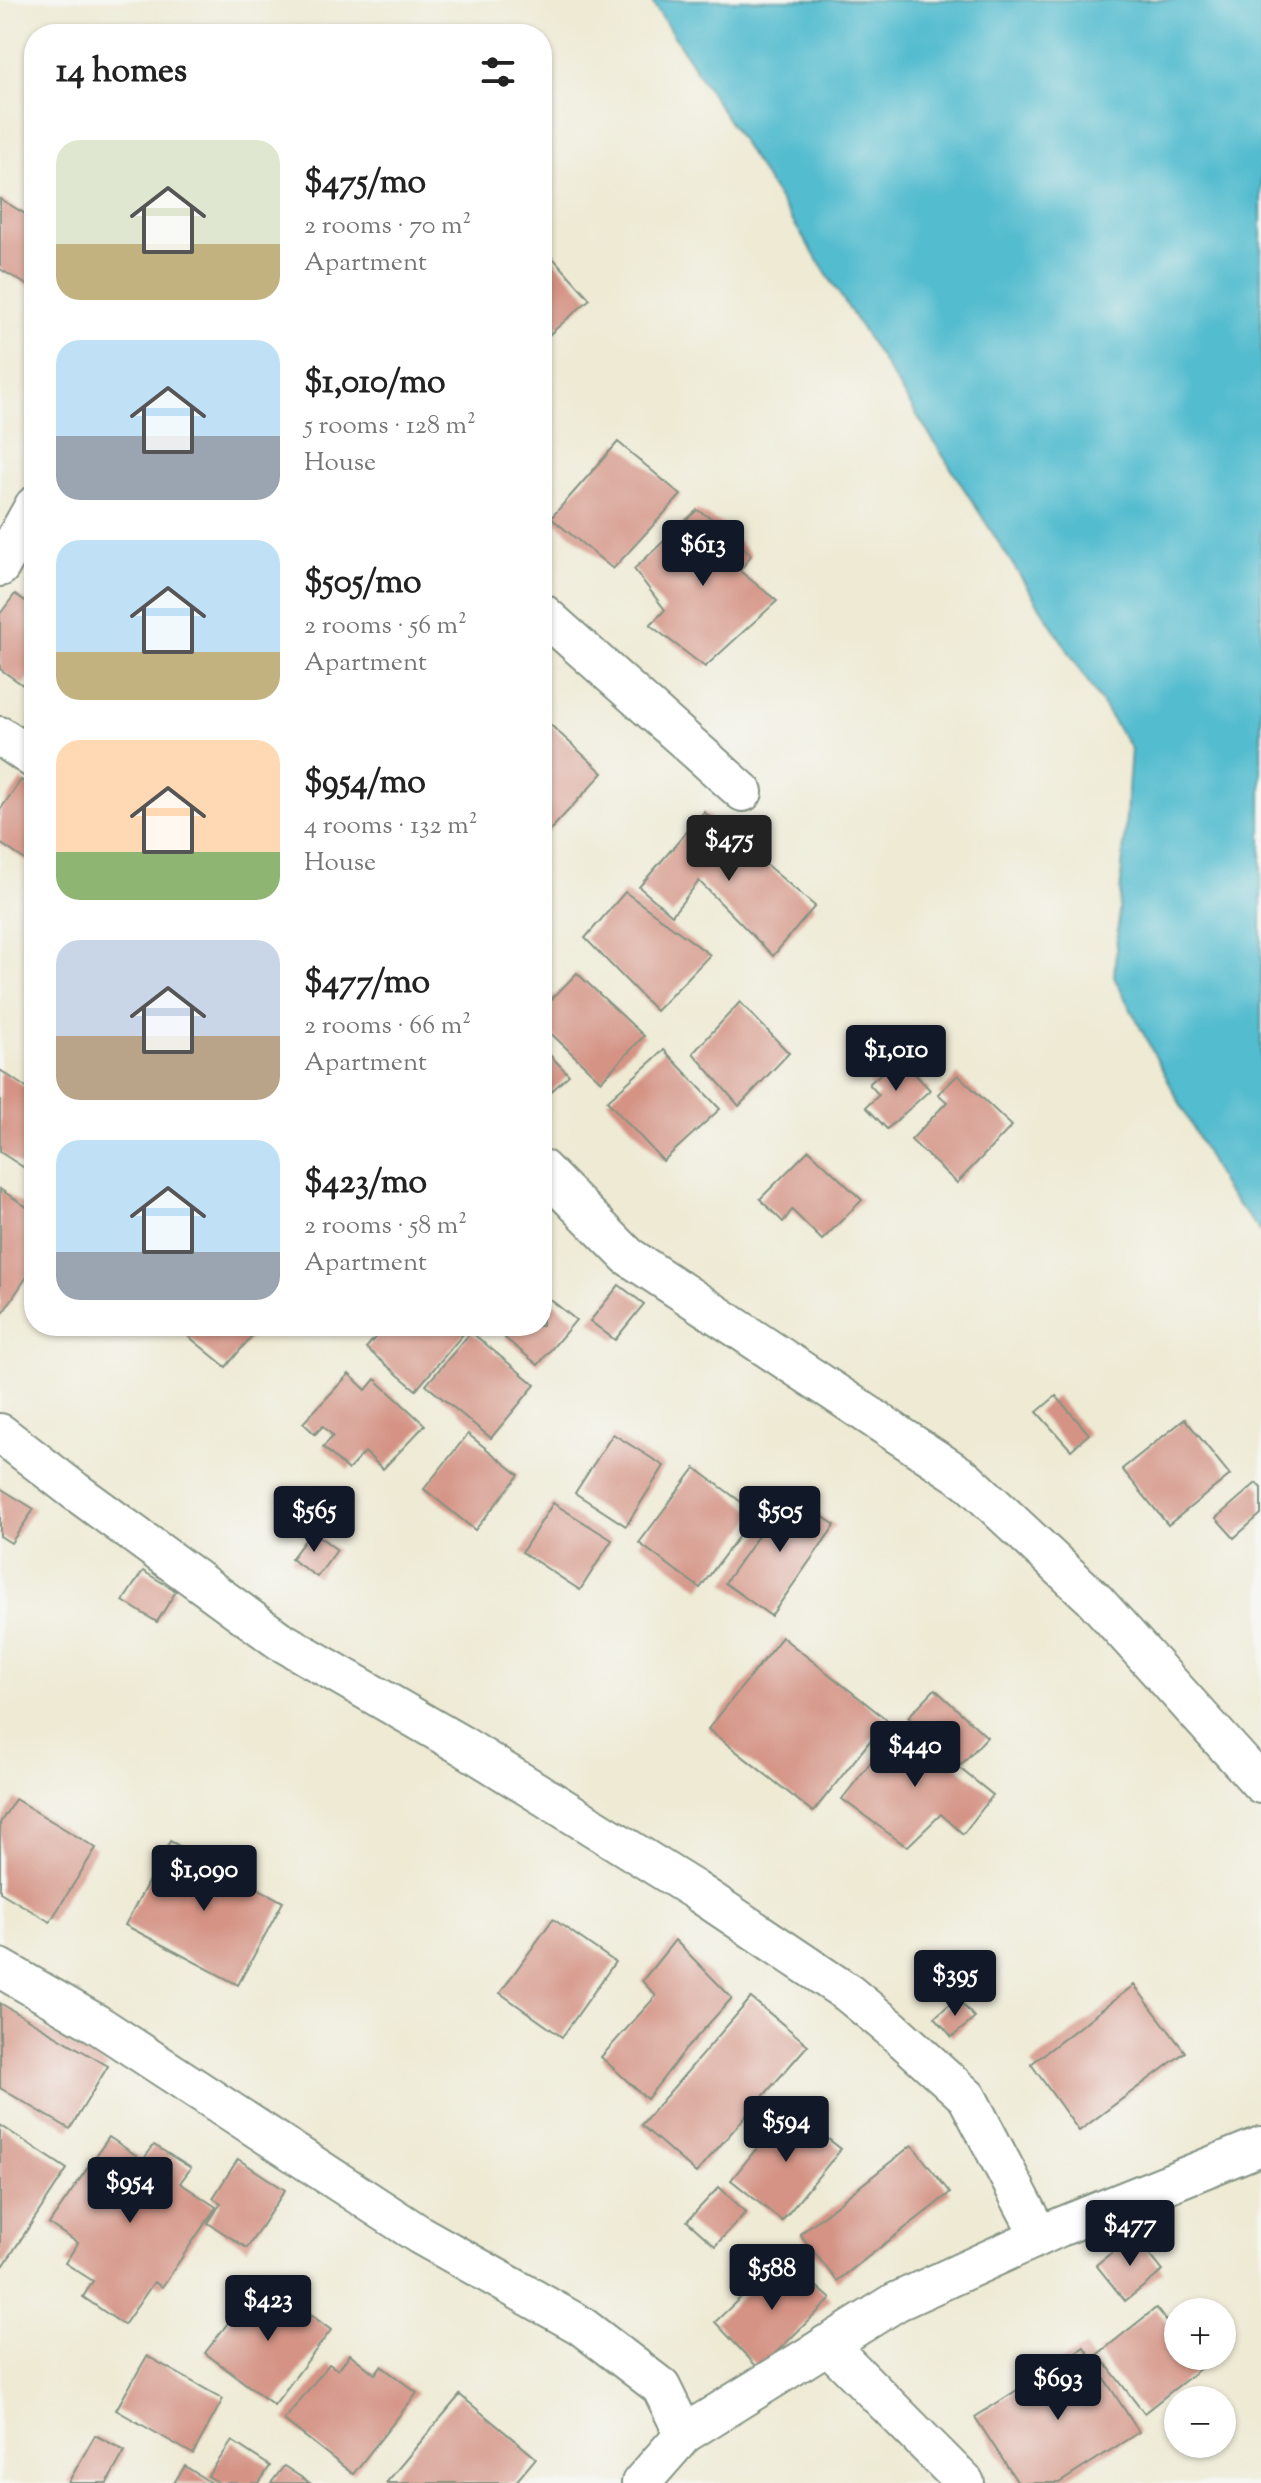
<!DOCTYPE html>
<meta charset="utf-8">
<style>
body{margin:0;font-family:"Sorts Mill Goudy",serif;background:#f6f6f6;color:#222;height:100vh;display:flex;flex-direction:column;font-size:30px;white-space:nowrap}
*{box-sizing:border-box;margin:0}
p{font-size:26px;color:#767676}
.icon{flex:none;width:44px;height:44px;fill:none;stroke:currentColor;stroke-width:2;stroke-linecap:round;stroke-linejoin:round}
.map{position:relative;flex:1;overflow:hidden}
.sheet{position:absolute;left:24px;top:24px;width:528px;height:1312px;display:flex;flex-direction:column;background:#fff;border-radius:32px;box-shadow:0 2px 6px #0004}
.sheet>*{flex:none}
.tools{position:absolute;left:1164px;top:2298px;display:grid;gap:16px}
.tools a{display:grid;place-items:center;width:72px;height:72px;border-radius:50%;background:#fff;box-shadow:0 2px 6px #0004;font-size:40px}
.price{position:absolute;translate:-50% -68px;padding:0 18px;border-radius:8px;background:#111827;color:#fff;font-size:26px;line-height:52px;filter:drop-shadow(0 2px 4px #0008)}
.price::after{content:'';position:absolute;left:50%;top:48px;width:24px;height:18px;margin-left:-12px;background:inherit;clip-path:polygon(0 0,100% 0,50% 100%)}
.price.selected{background:#222;color:#fff}
ul{padding:0;list-style:none}
li{display:flex;align-items:center;gap:24px;height:200px;padding:0 32px}
li span{display:grid;place-items:center;flex:none;width:224px;height:160px;border-radius:24px;color:#555}
li>.icon{margin-inline-start:auto}
span .icon{width:96px;height:96px;fill:#fffc;stroke-width:1}
li b{font-size:34px}
h2{display:flex;justify-content:space-between;align-items:center;height:96px;padding:0 32px;font-size:34px}
.map>svg:first-child{display:block}
</style>
<div class="map">
<svg width="1261" height="2483" viewBox="0 0 1261 2483">
<rect width="100%" height="100%" fill="#f6f6f2"/>
<filter id="ink" filterUnits="userSpaceOnUse"><feTurbulence type="fractalNoise" baseFrequency=".0125" numOctaves="2"/><feDisplacementMap in="SourceGraphic" scale="16" xChannelSelector="R" yChannelSelector="G"/><feConvolveMatrix kernelMatrix="1 2 1 2 8 2 1 2 1" color-interpolation-filters="sRGB"/></filter>
<filter id="wash" filterUnits="userSpaceOnUse"><feTurbulence type="fractalNoise" baseFrequency=".006" numOctaves="4" result="noise"/><feDisplacementMap in="SourceGraphic" scale="32" xChannelSelector="R" yChannelSelector="G"/><feGaussianBlur stdDeviation="1.8" result="paint"/><feColorMatrix in="noise" values="0 0 0 0 0 0 0 0 0 0 0 0 0 0 0 0 0 1.4 0 .05"/><feComposite in="paint" operator="in"/></filter>
<g filter="url(#wash)">
<rect width="100%" height="100%" fill="#eeead4"/>
<path fill="#53bccf" stroke="#397c82" stroke-width="2" d="M651,0H1261V1232L1225,1190L1114,977L1131,749Z"/>
<g id="blocks">
<g fill="#d49384">
<path d="M0,199L34,219V289L0,269Z"/>
<path d="M544,248L590,299L542,341V250Z"/>
<path d="M618,442L681,495L613,569L551,518Z"/>
<path d="M697,510L722,524L751,555L740,571L777,601L705,667L650,625L665,610L634,569Z"/>
<path d="M15,594L34,607V669L23,685L0,669V614Z"/>
<path d="M542,717L603,773L542,839Z"/>
<path d="M21,780L34,789V866L0,843V810Z"/>
<path d="M704,812L815,906L773,956L699,881L672,915L639,887Z"/>
<path d="M625,892L710,955L656,1011L585,938Z"/>
<path d="M577,973L644,1036L601,1081L542,1025V1009Z"/>
<path d="M740,1002L789,1053L739,1106L693,1053Z"/>
<path d="M542,1047L569,1075L542,1100Z"/>
<path d="M664,1050L720,1109L663,1161L607,1101Z"/>
<path d="M899,1057L930,1090L887,1129L866,1107L879,1095L869,1084Z"/>
<path d="M0,1070L34,1093V1158L26,1169L0,1152Z"/>
<path d="M958,1075L1012,1126L957,1183L911,1140L947,1102L938,1094Z"/>
<path d="M809,1150L862,1200L822,1240L792,1210L783,1222L760,1199Z"/>
<path d="M0,1189L34,1212V1266L0,1317Z"/>
<path d="M619,1285L644,1304L615,1340L590,1321Z"/>
<path d="M542,1293L576,1320L538,1365L505,1338L515,1326H542Z"/>
<path d="M176,1326H260L226,1367Z"/>
<path d="M385,1326H470L416,1390L366,1348Z"/>
<path d="M471,1332L535,1385L491,1438L426,1385Z"/>
<path d="M349,1374L366,1390L375,1379L425,1425L383,1469L365,1452L348,1470L323,1447L333,1436L323,1426L315,1434L303,1423Z"/>
<path d="M1056,1396L1089,1434L1071,1450L1037,1412Z"/>
<path d="M1185,1419L1230,1475L1168,1525L1122,1469Z"/>
<path d="M468,1434L519,1475L475,1530L424,1489Z"/>
<path d="M613,1434L664,1466L626,1526L575,1493Z"/>
<path d="M695,1468L756,1513L700,1588L639,1543Z"/>
<path d="M1256,1483L1261,1488V1514L1234,1538L1216,1518Z"/>
<path d="M0,1488L34,1509L11,1543L0,1536Z"/>
<path d="M788,1493L835,1525L771,1616L725,1583Z"/>
<path d="M553,1503L612,1540L580,1590L522,1552Z"/>
<path d="M312,1531L337,1550L317,1577L291,1559Z"/>
<path d="M143,1571L176,1591L157,1622L123,1601Z"/>
<path d="M782,1637L887,1720L813,1812L708,1729Z"/>
<path d="M935,1689L987,1737L961,1765L908,1717Z"/>
<path d="M902,1722L993,1795L963,1834L941,1814L907,1847L842,1799Z"/>
<path d="M15,1799L96,1848L50,1922L0,1892V1823Z"/>
<path d="M170,1841L283,1902L238,1985L125,1925Z"/>
<path d="M553,1919L615,1962L562,2037L500,1993Z"/>
<path d="M675,1940L732,1998L686,2049L647,2099L601,2057L656,1996L642,1981Z"/>
<path d="M1134,1985L1185,2052L1079,2131L1031,2064Z"/>
<path d="M751,1998L808,2045L696,2173L641,2125Z"/>
<path d="M957,1998L975,2018L952,2037L935,2017Z"/>
<path d="M0,2003L108,2066L70,2129L0,2088Z"/>
<path d="M789,2108L841,2149L782,2221L731,2180Z"/>
<path d="M0,2125L67,2169L4,2265L0,2262Z"/>
<path d="M109,2137L143,2160L154,2145L191,2168L180,2183L216,2207L162,2287L154,2282L124,2325L83,2297L93,2281L65,2263L78,2243L49,2224Z"/>
<path d="M912,2145L950,2193L837,2281L800,2234Z"/>
<path d="M238,2159L285,2190L247,2248L208,2223L221,2203L213,2198Z"/>
<path d="M719,2187L746,2212L715,2246L687,2221Z"/>
<path d="M1134,2235L1163,2271L1125,2301L1096,2265Z"/>
<path d="M783,2257L831,2299L759,2369L715,2322Z"/>
<path d="M275,2288L331,2330L274,2405L205,2353L254,2289L266,2299Z"/>
<path d="M1156,2308L1178,2336V2356H1193L1202,2367L1144,2413L1098,2354Z"/>
<path d="M1084,2347L1139,2432L1059,2483H1018L975,2417Z"/>
<path d="M350,2354L375,2374L381,2366L417,2393L353,2474L284,2420L329,2364L338,2370Z"/>
<path d="M147,2356L223,2399L193,2454L116,2410Z"/>
<path d="M460,2395L536,2458L515,2483H386Z"/>
<path d="M95,2435L125,2451L107,2483H68Z"/>
<path d="M232,2441L270,2466L259,2483H219L208,2476Z"/>
<path d="M185,2466L211,2483H174Z"/>
<path d="M284,2466L310,2483H271Z"/>
</g>
</g>
</g>
<g filter="url(#ink)">
<use href="#blocks" fill-opacity="0" stroke="#869484" stroke-width="2"/>
<g fill="none" stroke-linecap="round" stroke-linejoin="round">
<defs>
<g id="street">
<path d="M0,567L34,506"/>
<path d="M542,613L743,792"/>
<path d="M0,736L34,759"/>
<path d="M542,1169L628,1256L967,1480L1094,1599L1261,1784"/>
<path d="M0,1433L75,1491L279,1640L463,1746L693,1889L848,1993L893,2030L967,2097L1040,2236"/>
<path d="M0,1968L97,2024L420,2235L580,2325L661,2387L684,2434"/>
<path d="M827,2344L965,2483"/>
<path d="M641,2483L684,2434L896,2302L1060,2227L1261,2146"/>
</g>
</defs>
<use href="#street" stroke="#869484" stroke-width="42"/>
<use href="#street" stroke="#fff" stroke-width="38"/>
</g>
</g>
</svg>
<div class="tools">
<a>+</a>
<a>−</a>
</div>
<b class="price" style="left:703px;top:588px">$613</b>
<b class="price selected" style="left:729px;top:883px">$475</b>
<b class="price" style="left:896px;top:1093px">$1,010</b>
<b class="price" style="left:314px;top:1554px">$565</b>
<b class="price" style="left:780px;top:1554px">$505</b>
<b class="price" style="left:915px;top:1789px">$440</b>
<b class="price" style="left:204px;top:1913px">$1,090</b>
<b class="price" style="left:955px;top:2018px">$395</b>
<b class="price" style="left:786px;top:2164px">$594</b>
<b class="price" style="left:130px;top:2225px">$954</b>
<b class="price" style="left:1130px;top:2268px">$477</b>
<b class="price" style="left:772px;top:2312px">$588</b>
<b class="price" style="left:268px;top:2343px">$423</b>
<b class="price" style="left:1058px;top:2422px">$693</b>
<section class="sheet">
<h2>14 homes<svg class="icon" aria-label="filters" viewBox="0 0 24 24"><path d="M4 7h16M4 17h16"/><circle cx="9" cy="7" r="2"/><circle cx="15" cy="17" r="2"/></svg></h2>
<ul>
<li><span style="background:linear-gradient(#dfe7d0 65%,#c2b280 0)"><svg class="icon" aria-label="home" viewBox="0 0 24 24"><path d="M3 11l9-7 9 7M6 9v11h12V9"/></svg></span><div><b>$475/mo</b><p>2 rooms · 70 m²</p><p>Apartment</p></div></li>
<li><span style="background:linear-gradient(#bfe0f5 60%,#9aa5b1 0)"><svg class="icon" aria-label="home" viewBox="0 0 24 24"><path d="M3 11l9-7 9 7M6 9v11h12V9"/></svg></span><div><b>$1,010/mo</b><p>5 rooms · 128 m²</p><p>House</p></div></li>
<li><span style="background:linear-gradient(#bfe0f5 70%,#c2b280 0)"><svg class="icon" aria-label="home" viewBox="0 0 24 24"><path d="M3 11l9-7 9 7M6 9v11h12V9"/></svg></span><div><b>$505/mo</b><p>2 rooms · 56 m²</p><p>Apartment</p></div></li>
<li><span style="background:linear-gradient(#ffd9b3 70%,#8fb573 0)"><svg class="icon" aria-label="home" viewBox="0 0 24 24"><path d="M3 11l9-7 9 7M6 9v11h12V9"/></svg></span><div><b>$954/mo</b><p>4 rooms · 132 m²</p><p>House</p></div></li>
<li><span style="background:linear-gradient(#c9d6e8 60%,#b9a48a 0)"><svg class="icon" aria-label="home" viewBox="0 0 24 24"><path d="M3 11l9-7 9 7M6 9v11h12V9"/></svg></span><div><b>$477/mo</b><p>2 rooms · 66 m²</p><p>Apartment</p></div></li>
<li><span style="background:linear-gradient(#bfe0f5 70%,#9aa5b1 0)"><svg class="icon" aria-label="home" viewBox="0 0 24 24"><path d="M3 11l9-7 9 7M6 9v11h12V9"/></svg></span><div><b>$423/mo</b><p>2 rooms · 58 m²</p><p>Apartment</p></div></li>
</ul>
</section>
</div>
